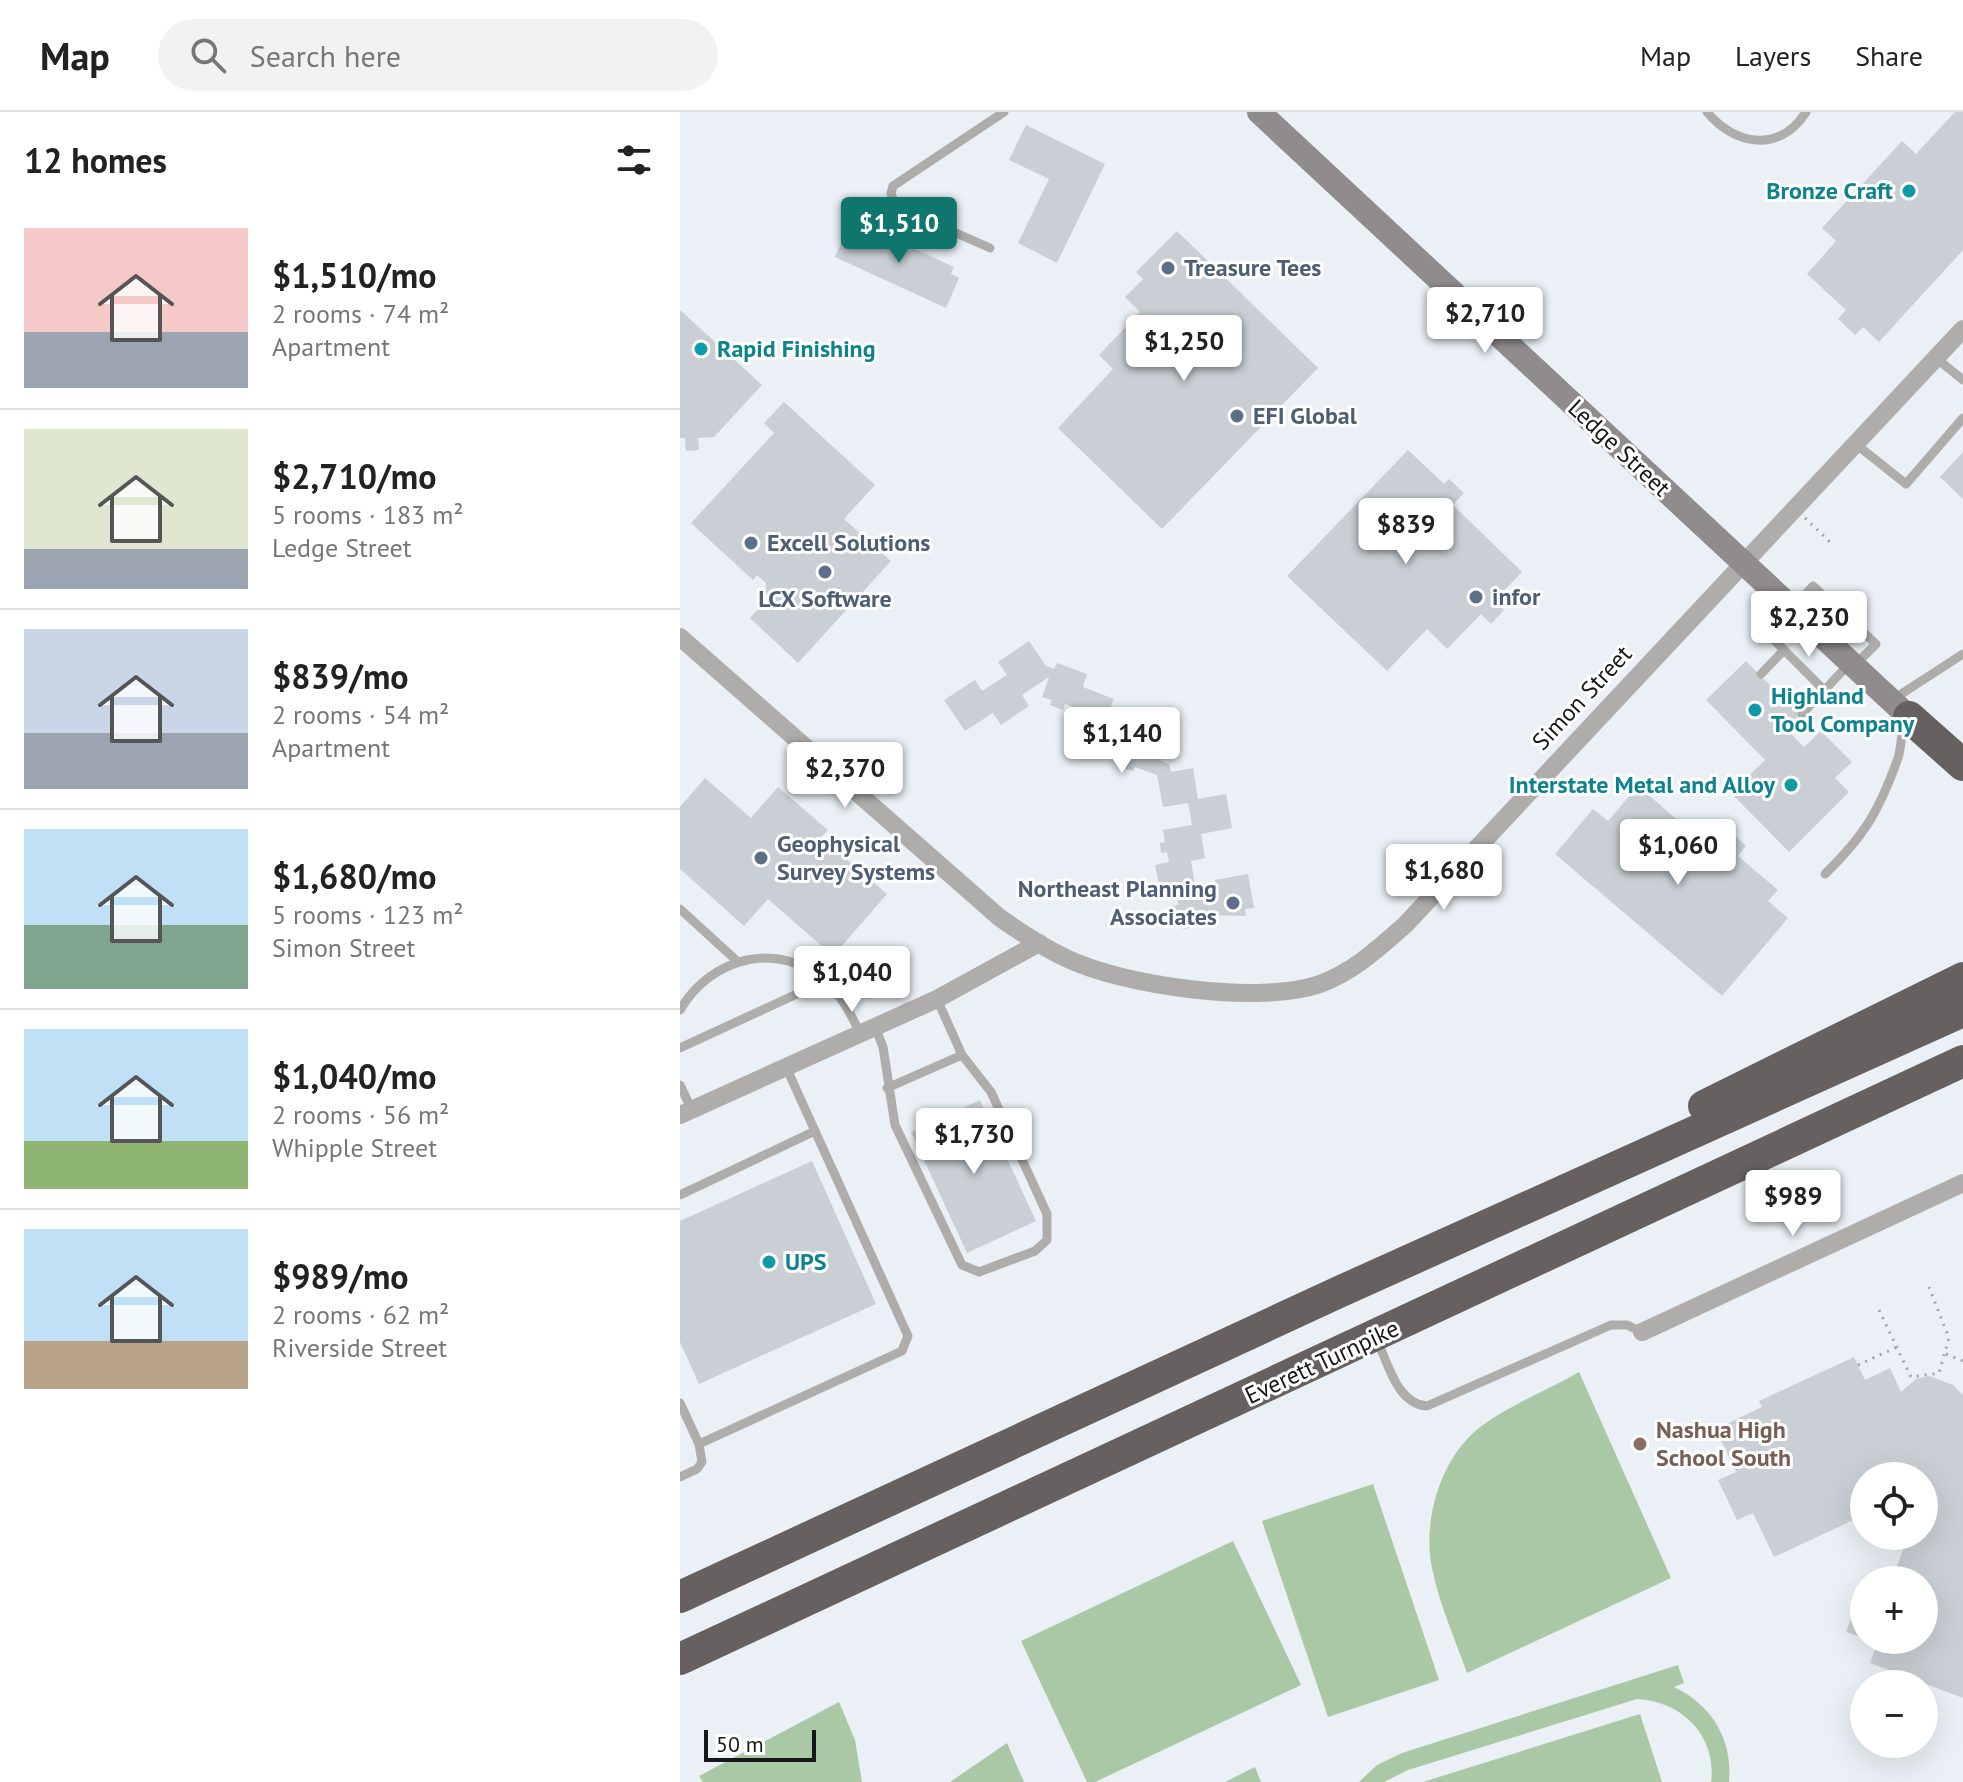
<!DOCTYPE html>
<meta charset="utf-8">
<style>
body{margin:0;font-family:"PT Sans",sans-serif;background:#f2f2f2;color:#222;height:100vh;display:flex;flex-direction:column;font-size:30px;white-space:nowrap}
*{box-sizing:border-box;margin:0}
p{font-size:26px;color:#767676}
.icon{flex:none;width:44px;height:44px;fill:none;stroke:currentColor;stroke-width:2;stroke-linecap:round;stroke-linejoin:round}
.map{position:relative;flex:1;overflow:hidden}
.panel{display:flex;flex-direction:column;background:#fff;width:680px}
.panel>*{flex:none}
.tools{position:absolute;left:1170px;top:1350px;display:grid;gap:16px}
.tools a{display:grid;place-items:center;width:88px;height:88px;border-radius:50%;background:#fff;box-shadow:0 8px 32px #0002;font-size:40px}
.scale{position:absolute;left:24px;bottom:20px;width:112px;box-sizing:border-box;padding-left:8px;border:4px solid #161719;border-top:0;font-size:22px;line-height:28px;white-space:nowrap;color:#161719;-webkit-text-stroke:6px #fff;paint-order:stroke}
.price{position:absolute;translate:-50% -68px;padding:0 18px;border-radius:8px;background:#fff;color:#222;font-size:26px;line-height:52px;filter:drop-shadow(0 2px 4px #0008)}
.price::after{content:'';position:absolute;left:50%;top:48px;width:24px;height:18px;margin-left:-12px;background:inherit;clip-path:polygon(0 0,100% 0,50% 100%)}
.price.active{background:#0f766e;color:#fff}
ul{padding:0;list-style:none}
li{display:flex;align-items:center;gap:24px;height:200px;padding:0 24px}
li+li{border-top:2px solid #e0e0e0}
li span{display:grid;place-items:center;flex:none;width:224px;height:160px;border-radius:0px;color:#555}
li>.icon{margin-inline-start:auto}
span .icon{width:96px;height:96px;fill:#fffc;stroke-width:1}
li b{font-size:34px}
h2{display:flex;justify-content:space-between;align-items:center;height:96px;padding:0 24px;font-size:34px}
header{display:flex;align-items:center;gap:48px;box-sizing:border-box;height:112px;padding:0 40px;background:#fff;border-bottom:2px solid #e0e0e0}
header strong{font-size:38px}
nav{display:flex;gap:44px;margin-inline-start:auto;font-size:28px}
.search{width:560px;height:72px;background:#f2f2f2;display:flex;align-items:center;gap:20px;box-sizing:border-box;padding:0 28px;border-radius:44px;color:#767676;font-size:30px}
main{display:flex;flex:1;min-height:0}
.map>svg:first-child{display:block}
</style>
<header>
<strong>Map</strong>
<div class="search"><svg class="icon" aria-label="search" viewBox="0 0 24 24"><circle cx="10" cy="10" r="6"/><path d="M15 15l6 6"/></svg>Search here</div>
<nav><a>Map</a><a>Layers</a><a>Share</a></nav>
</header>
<main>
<section class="panel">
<h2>12 homes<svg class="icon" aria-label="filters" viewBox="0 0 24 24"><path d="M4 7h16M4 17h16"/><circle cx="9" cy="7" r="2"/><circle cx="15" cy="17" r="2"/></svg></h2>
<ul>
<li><span style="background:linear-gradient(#f6c9c9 65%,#9aa5b1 0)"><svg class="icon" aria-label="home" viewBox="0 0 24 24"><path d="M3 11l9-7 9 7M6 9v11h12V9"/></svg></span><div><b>$1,510/mo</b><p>2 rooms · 74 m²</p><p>Apartment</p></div></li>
<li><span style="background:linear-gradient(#dfe7d0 75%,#9aa5b1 0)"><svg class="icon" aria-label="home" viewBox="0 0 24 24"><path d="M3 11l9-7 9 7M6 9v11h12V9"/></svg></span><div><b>$2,710/mo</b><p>5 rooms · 183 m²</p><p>Ledge Street</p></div></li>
<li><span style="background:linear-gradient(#c9d6e8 65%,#9aa5b1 0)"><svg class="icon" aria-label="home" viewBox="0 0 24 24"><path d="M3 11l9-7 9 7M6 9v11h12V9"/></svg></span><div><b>$839/mo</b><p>2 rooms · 54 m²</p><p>Apartment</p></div></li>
<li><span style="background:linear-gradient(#bfe0f5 60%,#7fa58c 0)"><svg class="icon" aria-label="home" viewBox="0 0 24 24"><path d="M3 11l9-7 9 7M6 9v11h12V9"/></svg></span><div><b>$1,680/mo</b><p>5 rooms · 123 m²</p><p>Simon Street</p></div></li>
<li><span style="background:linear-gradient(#bfe0f5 70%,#8fb573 0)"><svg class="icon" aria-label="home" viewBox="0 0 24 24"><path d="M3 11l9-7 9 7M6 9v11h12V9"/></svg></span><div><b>$1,040/mo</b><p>2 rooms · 56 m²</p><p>Whipple Street</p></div></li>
<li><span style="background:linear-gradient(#bfe0f5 70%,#b9a48a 0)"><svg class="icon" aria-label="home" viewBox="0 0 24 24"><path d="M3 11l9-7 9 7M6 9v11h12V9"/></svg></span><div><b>$989/mo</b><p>2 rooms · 62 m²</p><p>Riverside Street</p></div></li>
</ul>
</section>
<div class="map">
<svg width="1283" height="1670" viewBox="0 0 1283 1670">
<rect width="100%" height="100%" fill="#eaf0f5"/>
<g fill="#aac8a5">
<path d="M899,1260L991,1466L787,1561C775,1527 759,1491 752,1456C742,1408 761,1343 803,1313C832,1292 868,1278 899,1260Z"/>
<path d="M693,1372L759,1568L648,1605L582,1409Z"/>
<path d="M553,1429L621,1573L415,1670H407L341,1529Z"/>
<path d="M998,1553L1004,1571L994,1575C1032,1593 1053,1628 1049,1670H1031C1037,1624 1002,1589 957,1587L728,1658L704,1670H679L697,1653L722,1641Z"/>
<path d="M159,1590L175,1628L182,1670H23L19,1664Z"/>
<path d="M960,1602L982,1670H743Z"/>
<path d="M327,1631L344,1670H270Z"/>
<path d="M575,1655L581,1670H545Z"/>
</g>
<g fill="#c9cfd4">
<path d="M1275,0H1283V138L1199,230L1183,215L1175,223L1158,207L1166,198L1127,162L1156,129L1142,116L1222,29L1236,42Z"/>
<path d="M346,13L425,52L377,151L338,131L369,67L329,48Z"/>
<path d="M177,110L274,155L271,162L279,166L266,196L155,145L162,129L168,132Z"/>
<path d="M497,119L638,256L482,417L378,316L433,257L419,243L460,200L445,185L463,167L456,160Z"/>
<path d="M0,198L82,273L34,325L18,326L19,338L6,339L5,326H0Z"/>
<path d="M104,290L195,373L164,407L211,449L118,551L70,506L86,488V471L77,463L73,468L11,411L94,321L84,311Z"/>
<path d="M728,338L764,372L769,367L784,381L773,393L842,460L814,489L824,498L811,512L801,502L767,537L747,517L707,559L607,464Z"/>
<path d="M1283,340V387L1260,365Z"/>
<path d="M349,529L366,554L374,557L377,551L407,562L403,575L434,587L430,596L460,607L457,617L488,629L481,649L489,652L491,660L513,656L518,687L546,682L552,716L521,722L525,746L511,749L516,780L536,776L535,768L568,762L574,796L565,797L566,804L536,803L537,811L503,817L501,807L494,809L491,794L498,793L497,786L482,788L475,753L489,750L487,740L481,741L480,731L485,730L483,718L512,713L508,691L483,695L477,663L455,655L453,659L438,654L445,636L417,626L420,618L389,607L394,595L385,592L383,598L370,593L372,588L362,585L369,565L342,583L349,594L321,613L313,601L285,619L264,588L295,568L302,579L327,563L318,550Z"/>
<path d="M1066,549L1125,608L1111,622L1124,635L1141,619L1172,650L1155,666L1169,680L1109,740L1051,681L1085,648L1026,588Z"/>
<path d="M25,666L71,706L98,675L148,718L141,725L207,782L153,844L88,787L64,814L0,757V695Z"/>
<path d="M958,674L1037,742L1054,723L1066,734L1058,744L1098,778L1088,789L1108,806L1042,884L875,742L913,697L928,709Z"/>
<path d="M300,988L356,1109L287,1141L231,1020Z"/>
<path d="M132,1049L196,1192L19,1272L0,1230V1109Z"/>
<path d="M1174,1245L1185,1268L1210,1256L1221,1280L1236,1267L1249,1264L1273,1273L1283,1283V1586L1190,1551L1198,1528H1244V1468H1212L1228,1424H1244V1406L1252,1387L1244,1384V1364H1184V1403L1094,1445L1073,1401L1057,1408L1038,1368L1056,1360L1036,1317L1082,1295L1079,1289Z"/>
<path d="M1184,1473V1526L1166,1520Z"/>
</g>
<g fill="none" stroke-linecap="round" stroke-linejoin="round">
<g stroke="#a1a5a9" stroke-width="3" stroke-dasharray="2 6" stroke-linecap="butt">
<path d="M1125,406L1151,431"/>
<path d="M1199,1198L1231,1265L1259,1261L1269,1226L1249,1175"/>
<path d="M1266,1242L1283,1249"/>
<path d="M1178,1253L1217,1235"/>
</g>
<g stroke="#afacac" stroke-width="9">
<path d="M1027,0C1055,34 1100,41 1126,0"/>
<path d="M310,136L215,94L211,81L213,74L324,0"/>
<path d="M1256,246L1283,268"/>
<path d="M1177,333L1226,372L1283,306"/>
<path d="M1114,494L1133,474L1196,532L1176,552"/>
<path d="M1078,512L1144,578"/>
<path d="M1093,527L1117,503"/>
<path d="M1081,562L1104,538"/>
<path d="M1212,588L1283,542"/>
<path d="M1122,602L1169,552"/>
<path d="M1145,762C1185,723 1199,699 1218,646C1222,634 1220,621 1226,610"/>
<path d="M0,797L57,849"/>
<path d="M0,898C31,845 99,827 146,870C162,884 171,903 180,921"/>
<path d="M195,915L203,935L215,1013L282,1153L299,1160L355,1139L367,1128V1102L311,980L282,943L257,887"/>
<path d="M0,936L145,869"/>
<path d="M0,973L12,998"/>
<path d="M207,976L282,943"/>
<path d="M0,1083L135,1019"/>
<path d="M697,1228C708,1251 717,1292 747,1294L931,1213H947L962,1220"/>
<path d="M0,1291L19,1332L22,1350L17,1357L0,1365"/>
<path d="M19,1332L222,1239L228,1224L106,955"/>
</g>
<g stroke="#afacac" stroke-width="18">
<path d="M0,525L320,806C342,821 364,836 388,847C445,874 581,893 640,872C673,860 699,836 725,813L1283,217"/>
<path d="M0,1003L257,887L359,831"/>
<path d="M962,1220L1283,1071"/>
</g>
<path stroke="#908b8c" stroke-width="24" d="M579,0L1229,605"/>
<g stroke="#676061" stroke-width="32">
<path d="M1229,605L1283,653"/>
<path d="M1024,994L1283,866"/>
<path d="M0,1485L659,1180L1283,899"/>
<path d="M0,1547L1283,949"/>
</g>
</g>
<g fill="#0f9aa8" stroke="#fff" stroke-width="3">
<circle cx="1229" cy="79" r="8"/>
<circle cx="21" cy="237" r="8"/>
<circle cx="1075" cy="598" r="8"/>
<circle cx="1111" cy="673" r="8"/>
<circle cx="89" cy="1150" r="8"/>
</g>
<g fill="#5c6f8a" stroke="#fff" stroke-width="3">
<circle cx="488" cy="156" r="8"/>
<circle cx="557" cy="304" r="8"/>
<circle cx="71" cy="431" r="8"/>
<circle cx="145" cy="460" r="8"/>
<circle cx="796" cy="485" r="8"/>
<circle cx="81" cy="746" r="8"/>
<circle cx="553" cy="791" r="8"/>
</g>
<circle fill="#8d6e63" stroke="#fff" stroke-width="3" cx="960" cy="1332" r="8"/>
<g text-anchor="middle" stroke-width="6" stroke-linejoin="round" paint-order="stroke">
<g font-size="24" font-weight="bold" fill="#0d838f" stroke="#fff" text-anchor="start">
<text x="1213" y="87" text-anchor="end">Bronze Craft</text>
<text x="37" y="245">Rapid Finishing</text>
<text x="1091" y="592">Highland<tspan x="1091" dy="28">Tool Company</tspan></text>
<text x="1095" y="681" text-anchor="end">Interstate Metal and Alloy</text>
<text x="105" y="1158">UPS</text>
</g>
<g font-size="24" font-weight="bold" fill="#4e5e75" stroke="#fff" text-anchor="start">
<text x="504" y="164">Treasure Tees</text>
<text x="573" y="312">EFI Global</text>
<text x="87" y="439">Excell Solutions</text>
<text x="812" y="493">infor</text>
<text x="145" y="495" text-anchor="middle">LCX Software</text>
<text x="97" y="740">Geophysical<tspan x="97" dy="28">Survey Systems</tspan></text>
<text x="537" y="785" text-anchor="end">Northeast Planning<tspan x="537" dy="28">Associates</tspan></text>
</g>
<g font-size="24" fill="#161719" stroke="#fff">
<text transform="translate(939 336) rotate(43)" y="8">Ledge Street</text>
<text transform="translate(902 586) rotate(-47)" y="8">Simon Street</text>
<text transform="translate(642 1250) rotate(-25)" y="8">Everett Turnpike</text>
</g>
<g font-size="24" font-weight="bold" fill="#785e54" stroke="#fff" text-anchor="start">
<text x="976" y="1326">Nashua High<tspan x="976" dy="28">School South</tspan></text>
</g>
</g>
</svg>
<div class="tools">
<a><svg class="icon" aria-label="locate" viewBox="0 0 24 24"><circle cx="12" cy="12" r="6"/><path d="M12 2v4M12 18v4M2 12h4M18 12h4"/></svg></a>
<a>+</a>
<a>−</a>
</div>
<div class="scale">50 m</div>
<b class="price active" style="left:219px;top:153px">$1,510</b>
<b class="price" style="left:805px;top:243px">$2,710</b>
<b class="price" style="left:504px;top:271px">$1,250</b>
<b class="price" style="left:726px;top:454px">$839</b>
<b class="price" style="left:1129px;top:547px">$2,230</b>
<b class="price" style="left:442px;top:663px">$1,140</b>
<b class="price" style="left:165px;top:698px">$2,370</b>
<b class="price" style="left:998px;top:775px">$1,060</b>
<b class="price" style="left:764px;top:800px">$1,680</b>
<b class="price" style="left:172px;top:902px">$1,040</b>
<b class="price" style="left:294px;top:1064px">$1,730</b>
<b class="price" style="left:1113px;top:1126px">$989</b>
</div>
</main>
